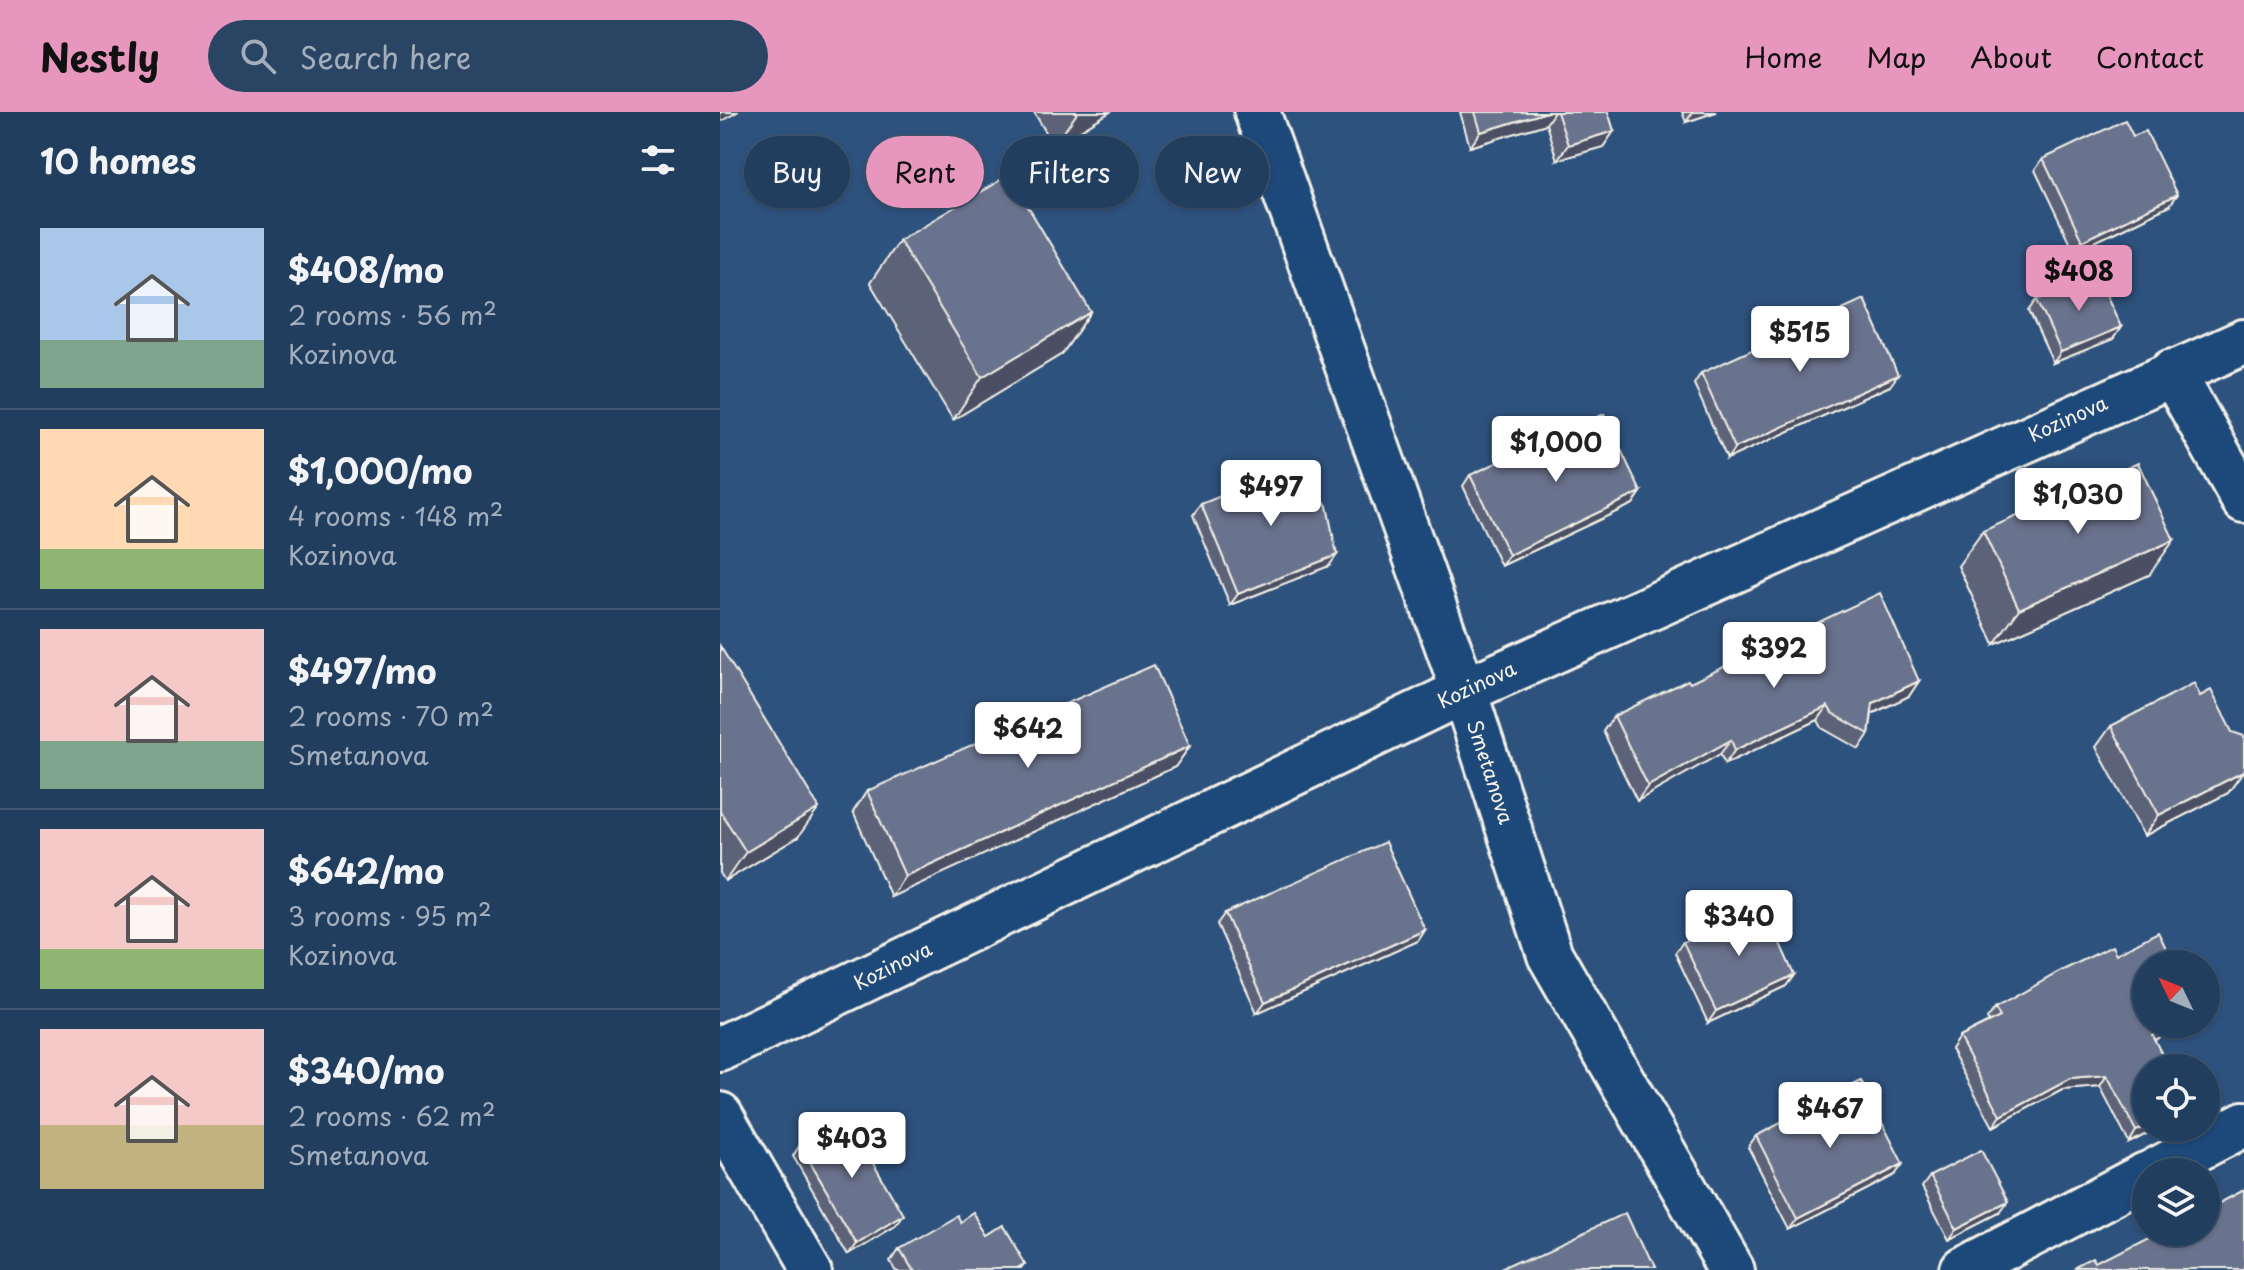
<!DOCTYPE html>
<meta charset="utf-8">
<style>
body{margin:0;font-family:"Playpen Sans",sans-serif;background:#2a4564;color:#f1f3f6;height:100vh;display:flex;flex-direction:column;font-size:30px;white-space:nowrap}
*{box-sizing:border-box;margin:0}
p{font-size:26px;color:#a2aebc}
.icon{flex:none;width:44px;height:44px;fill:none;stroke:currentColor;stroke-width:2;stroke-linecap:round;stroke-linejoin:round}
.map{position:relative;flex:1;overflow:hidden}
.sheet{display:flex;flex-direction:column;background:#223e5e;width:720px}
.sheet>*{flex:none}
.top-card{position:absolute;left:24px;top:24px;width:760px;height:72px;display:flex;gap:16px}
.needle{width:52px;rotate:313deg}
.fabs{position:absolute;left:1412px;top:838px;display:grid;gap:16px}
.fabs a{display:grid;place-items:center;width:88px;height:88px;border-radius:50%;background:#223e5e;box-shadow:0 2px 6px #0004,0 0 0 2px #3f5773;font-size:40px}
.price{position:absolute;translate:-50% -68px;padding:0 18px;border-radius:8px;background:#fff;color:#222;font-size:26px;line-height:52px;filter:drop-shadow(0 2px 4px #0008)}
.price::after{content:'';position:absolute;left:50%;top:48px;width:24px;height:18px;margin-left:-12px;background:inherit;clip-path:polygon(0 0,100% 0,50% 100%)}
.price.on{background:#e797bd;color:#111}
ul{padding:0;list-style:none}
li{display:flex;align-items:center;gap:24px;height:200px;padding:0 40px}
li+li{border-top:2px solid #3f5773}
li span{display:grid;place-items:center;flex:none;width:224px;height:160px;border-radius:0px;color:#555}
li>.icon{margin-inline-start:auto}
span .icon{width:96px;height:96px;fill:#fffc;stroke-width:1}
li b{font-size:34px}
h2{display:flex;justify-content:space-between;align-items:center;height:96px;padding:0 40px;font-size:34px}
.tag{padding:0 28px;border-radius:36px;background:#223e5e;box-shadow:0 2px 6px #0004,0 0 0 2px #3f5773;font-size:28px;line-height:72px}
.tag.on{background:#e797bd;color:#111}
header{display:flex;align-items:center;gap:48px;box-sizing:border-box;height:112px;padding:0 40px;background:#e797bd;color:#111}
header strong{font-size:38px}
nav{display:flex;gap:44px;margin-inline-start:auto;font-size:28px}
.search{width:560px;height:72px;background:#2a4564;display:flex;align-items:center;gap:20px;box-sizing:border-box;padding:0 28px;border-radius:44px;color:#a2aebc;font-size:30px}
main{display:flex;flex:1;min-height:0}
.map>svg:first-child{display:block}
</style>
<header>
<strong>Nestly</strong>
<div class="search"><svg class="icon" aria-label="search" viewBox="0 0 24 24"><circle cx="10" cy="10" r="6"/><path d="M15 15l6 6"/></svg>Search here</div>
<nav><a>Home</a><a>Map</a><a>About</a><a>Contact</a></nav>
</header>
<main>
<section class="sheet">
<h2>10 homes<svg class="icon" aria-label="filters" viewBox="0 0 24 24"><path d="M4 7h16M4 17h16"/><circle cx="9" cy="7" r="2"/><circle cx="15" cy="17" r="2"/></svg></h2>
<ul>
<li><span style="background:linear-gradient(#a9c7e8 70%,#7fa58c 0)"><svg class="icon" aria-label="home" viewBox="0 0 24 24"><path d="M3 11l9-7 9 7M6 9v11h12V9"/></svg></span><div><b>$408/mo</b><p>2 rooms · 56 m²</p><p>Kozinova</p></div></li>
<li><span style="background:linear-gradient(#ffd9b3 75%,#8fb573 0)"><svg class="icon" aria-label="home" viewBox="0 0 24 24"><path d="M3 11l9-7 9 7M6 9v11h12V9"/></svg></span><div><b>$1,000/mo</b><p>4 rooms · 148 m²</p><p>Kozinova</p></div></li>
<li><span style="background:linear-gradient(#f6c9c9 70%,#7fa58c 0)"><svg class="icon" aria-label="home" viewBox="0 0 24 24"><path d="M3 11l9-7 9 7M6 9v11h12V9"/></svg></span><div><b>$497/mo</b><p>2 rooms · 70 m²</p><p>Smetanova</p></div></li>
<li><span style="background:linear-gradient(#f6c9c9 75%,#8fb573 0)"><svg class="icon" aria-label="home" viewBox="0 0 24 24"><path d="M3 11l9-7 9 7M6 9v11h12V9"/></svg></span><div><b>$642/mo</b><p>3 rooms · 95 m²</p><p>Kozinova</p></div></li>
<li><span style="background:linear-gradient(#f6c9c9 60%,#c2b280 0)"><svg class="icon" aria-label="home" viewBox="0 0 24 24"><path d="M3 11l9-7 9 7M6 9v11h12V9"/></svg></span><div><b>$340/mo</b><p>2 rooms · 62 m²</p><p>Smetanova</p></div></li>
</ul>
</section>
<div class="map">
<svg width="1524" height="1158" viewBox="0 0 1524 1158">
<rect width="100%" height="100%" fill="#2e527e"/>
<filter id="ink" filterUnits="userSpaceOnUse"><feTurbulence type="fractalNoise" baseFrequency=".0125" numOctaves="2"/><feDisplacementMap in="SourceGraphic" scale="16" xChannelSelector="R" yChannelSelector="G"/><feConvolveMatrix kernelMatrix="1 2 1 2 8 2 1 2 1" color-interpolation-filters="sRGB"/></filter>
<g filter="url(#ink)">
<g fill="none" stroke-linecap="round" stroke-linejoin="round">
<defs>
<g id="street">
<path d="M537,0L744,579L830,843L1011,1158"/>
<path d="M1452,260L1524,388"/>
<path d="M0,937L744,579L1524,230"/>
<path d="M0,1003L90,1158"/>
<path d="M1433,1060L1524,1012"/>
<path d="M1245,1158L1426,1063"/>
</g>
</defs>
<use href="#street" stroke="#f4f1e8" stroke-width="50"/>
<use href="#street" stroke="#1f4a7a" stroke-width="44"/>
</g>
<g fill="#5c6379" stroke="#f4f1e8" stroke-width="2">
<path d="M314,0H390L334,34Z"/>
<path d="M740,0H888L894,19L883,35L837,48L826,12L750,35Z"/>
<path d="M962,0H996L966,10Z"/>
<path d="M1323,47L1449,94L1354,140L1315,58Z"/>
<path d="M179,128L371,200L342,242L233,308L150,171Z"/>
<path d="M1317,188L1401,215L1393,227L1333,251L1309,199Z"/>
<path d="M981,261L1170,274L1007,347L974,272Z"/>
<path d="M750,363L921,380L913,392L781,454L743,374Z"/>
<path d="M481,392L609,454L510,493L473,403Z"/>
<path d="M1263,419L1429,463L1274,532L1238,454Z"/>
<path d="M0,534L78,725L5,769L0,761Z"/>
<path d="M1199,569L1189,584L1152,602L1149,622L1139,637L1102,616L1098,608L1005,652L1000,642L917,689L883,619L894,604L970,571Z"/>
<path d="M1480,584L1523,660L1508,681L1424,724L1376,635L1391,614Z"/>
<path d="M470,634L455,655L171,785L133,700L147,679Z"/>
<path d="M505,801L705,818L698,829L537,901L497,812Z"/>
<path d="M963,830L1074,863L1066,874L988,911L955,841Z"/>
<path d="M1275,896L1438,926L1434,929L1426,1016H1438L1409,1031L1380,975L1342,978L1273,1015L1231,937L1239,925L1269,910L1267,907Z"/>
<path d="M1036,1024L1175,1063L1070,1117L1028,1035Z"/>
<path d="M80,1033L175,1114L129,1142L73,1044Z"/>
<path d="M1210,1064L1280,1101L1229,1127L1202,1075Z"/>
<path d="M240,1110L269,1125L308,1154L305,1158H177L171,1148L179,1136Z"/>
</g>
<g fill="#4b5063" stroke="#f4f1e8" stroke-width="2">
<path d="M0,0H17L0,10Z"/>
<path d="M358,0H390L334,34Z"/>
<path d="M827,0H834L826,12L750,35L761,20Z"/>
<path d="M973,0H996L966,10Z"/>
<path d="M894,19L883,35L837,48L848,33Z"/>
<path d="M1457,83L1449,94L1354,140L1362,129Z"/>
<path d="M371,200L342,242L233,308L262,265Z"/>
<path d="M1401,215L1393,227L1333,251L1341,240Z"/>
<path d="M1178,263L1170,274L1007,347L1015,336Z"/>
<path d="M921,380L913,392L781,454L789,443Z"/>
<path d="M1454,428L1429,463L1274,532L1299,497Z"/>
<path d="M617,443L609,454L510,493L518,482Z"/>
<path d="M1199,569L1189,584L1143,606L1153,591Z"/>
<path d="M1108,594L1098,608L1005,652L1015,638Z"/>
<path d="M1011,628L1000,642L917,689L928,674Z"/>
<path d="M470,634L455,655L171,785L185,764Z"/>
<path d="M1523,660L1508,681L1424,724L1439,703Z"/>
<path d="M99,696L78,725L5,769L26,740Z"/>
<path d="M705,818L698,829L537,901L545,890Z"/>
<path d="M1074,863L1066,874L988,911L996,899Z"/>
<path d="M1446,915L1438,926L1424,934L1432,923Z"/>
<path d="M1387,964L1380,975L1342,978L1273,1015L1281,1004L1350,967Z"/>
<path d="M1426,1015V1016H1438L1409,1031L1416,1019Z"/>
<path d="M1183,1052L1175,1063L1070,1117L1078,1106Z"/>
<path d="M1288,1090L1280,1101L1229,1127L1237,1116Z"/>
<path d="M183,1103L175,1114L129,1142L137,1131Z"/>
</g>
<g fill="#6b738d" stroke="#f4f1e8" stroke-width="2">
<path d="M755,0H827L761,20Z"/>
<path d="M837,0H888L894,19L848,33Z"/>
<path d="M1405,8L1413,24L1426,19L1457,83L1362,129L1323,47Z"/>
<path d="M289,63L371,200L262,265L179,128Z"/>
<path d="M1377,162L1401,215L1341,240L1317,188Z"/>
<path d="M1144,187L1178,263L1015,336L981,261Z"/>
<path d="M884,302L921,380L789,443L750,363Z"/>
<path d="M1418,351L1454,428L1299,497L1263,419Z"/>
<path d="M580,352L607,394L617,443L518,482L481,392Z"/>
<path d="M1160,481L1199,569L1153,591L1149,622L1112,601L1108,594L1015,638L1011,628L928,674L894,604L968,568L970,571Z"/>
<path d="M0,534L99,696L26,740L0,699Z"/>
<path d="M434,553L470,634L185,764L147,679Z"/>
<path d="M1474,571L1480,584L1491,578L1512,620L1524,624V657L1523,660L1439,703L1391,614Z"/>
<path d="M665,730L705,818L545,890L505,801Z"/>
<path d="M1043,793L1074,863L996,899L963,830Z"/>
<path d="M1438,820L1454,852H1426V912H1445L1446,915L1432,923L1449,956H1426V1015L1416,1019L1387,964L1350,967L1281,1004L1239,925L1280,905L1275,896L1341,859L1392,834L1396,842Z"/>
<path d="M1141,969L1183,1052L1078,1106L1036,1024Z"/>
<path d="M127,1006L183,1103L137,1131L80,1033Z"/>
<path d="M1261,1038L1288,1090L1237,1116L1210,1064Z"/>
<path d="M1524,1078V1158H1357L1376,1148L1379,1153L1443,1120H1486V1098Z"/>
<path d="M254,1101L269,1125L285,1115L308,1154L301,1158H192L179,1136L236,1103L240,1110Z"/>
<path d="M905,1101L931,1158H781Z"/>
</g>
</g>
<g text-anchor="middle" stroke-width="6" stroke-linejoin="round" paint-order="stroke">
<g font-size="20" fill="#f4f1e8" stroke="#1f4a7a">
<text transform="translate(1348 307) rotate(-24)" y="7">Kozinova</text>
<text transform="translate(757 573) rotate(-25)" y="7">Kozinova</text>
<text transform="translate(770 660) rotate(72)" y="7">Smetanova</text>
<text transform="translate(173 854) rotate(-26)" y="7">Kozinova</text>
</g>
</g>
</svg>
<div class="fabs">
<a><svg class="needle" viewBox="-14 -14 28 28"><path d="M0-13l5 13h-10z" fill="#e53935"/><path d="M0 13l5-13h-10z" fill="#a2aebc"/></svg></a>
<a><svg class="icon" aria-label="locate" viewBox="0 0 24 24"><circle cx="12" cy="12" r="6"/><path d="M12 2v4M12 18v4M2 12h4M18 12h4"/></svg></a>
<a><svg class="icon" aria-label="layers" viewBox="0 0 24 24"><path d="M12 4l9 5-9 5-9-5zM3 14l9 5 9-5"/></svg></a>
</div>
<b class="price on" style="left:1359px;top:201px">$408</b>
<b class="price" style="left:1080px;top:262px">$515</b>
<b class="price" style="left:836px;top:372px">$1,000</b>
<b class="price" style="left:551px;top:416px">$497</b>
<b class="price" style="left:1358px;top:424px">$1,030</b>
<b class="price" style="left:1054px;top:578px">$392</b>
<b class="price" style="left:308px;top:658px">$642</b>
<b class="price" style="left:1019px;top:846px">$340</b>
<b class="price" style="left:1110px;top:1038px">$467</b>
<b class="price" style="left:132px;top:1068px">$403</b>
<div class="top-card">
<a class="tag">Buy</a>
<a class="tag on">Rent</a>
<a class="tag">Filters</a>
<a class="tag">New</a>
</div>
</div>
</main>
